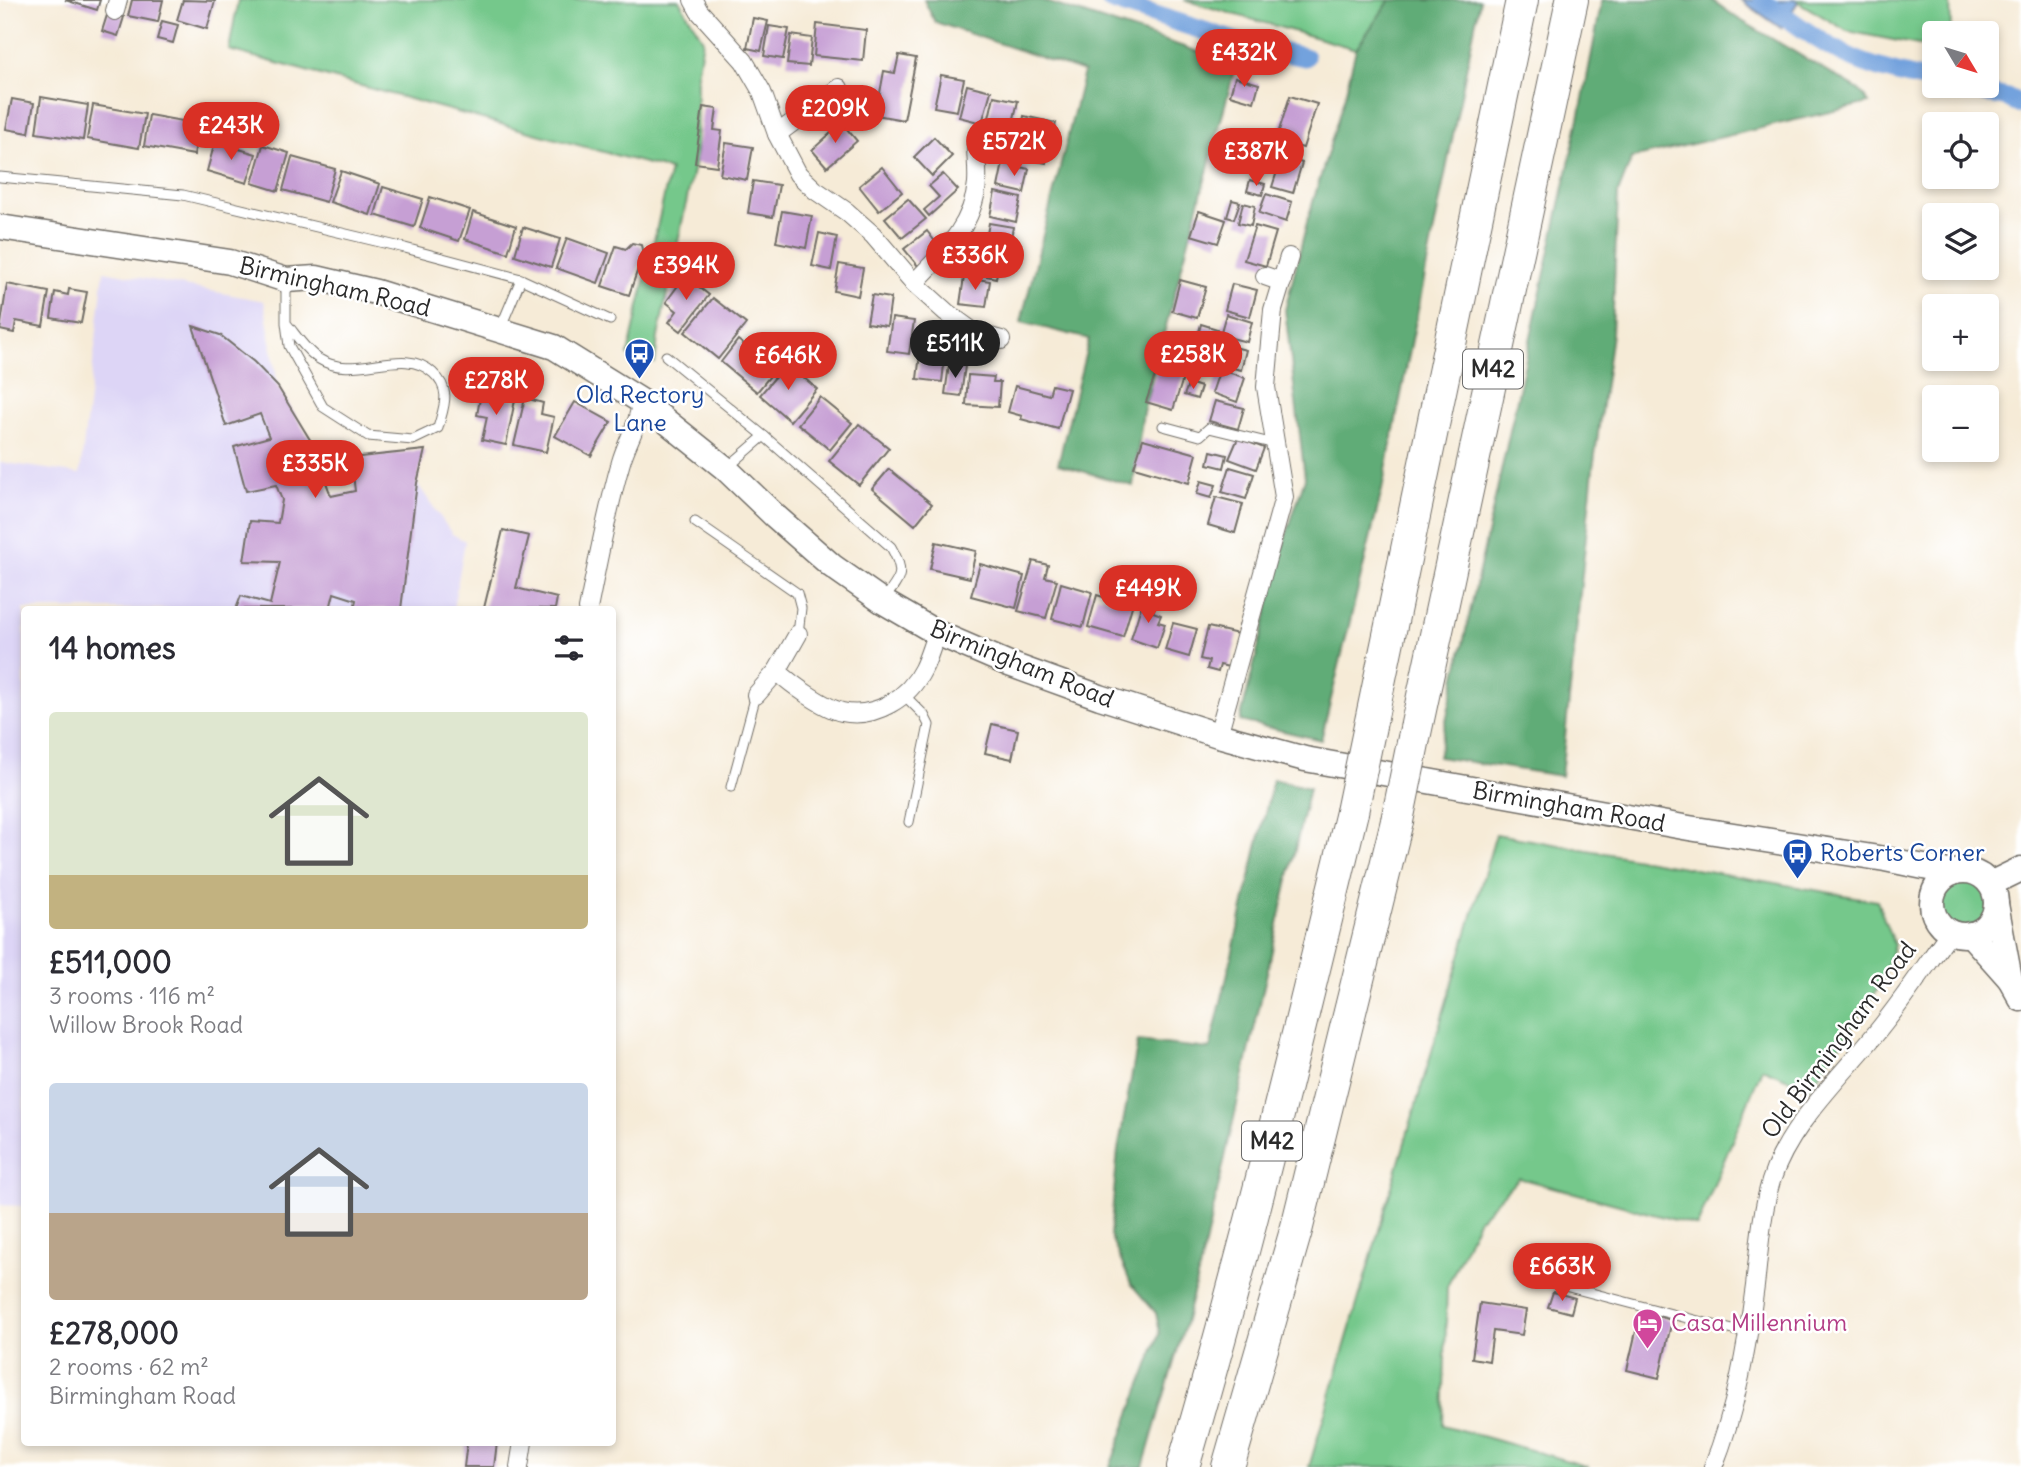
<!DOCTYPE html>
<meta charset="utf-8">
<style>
body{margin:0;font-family:Delius,sans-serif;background:#f2f2f3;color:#2b2b33;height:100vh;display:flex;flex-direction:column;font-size:26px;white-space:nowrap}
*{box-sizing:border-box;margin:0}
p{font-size:23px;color:#7c7c81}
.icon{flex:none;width:38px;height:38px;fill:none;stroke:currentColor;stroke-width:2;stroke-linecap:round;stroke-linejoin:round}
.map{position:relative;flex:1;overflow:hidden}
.sheet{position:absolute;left:21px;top:606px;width:595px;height:840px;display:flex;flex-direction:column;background:#fff;border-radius:7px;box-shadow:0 4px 10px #0003}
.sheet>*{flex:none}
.needle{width:46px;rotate:128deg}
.tools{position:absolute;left:1922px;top:21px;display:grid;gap:14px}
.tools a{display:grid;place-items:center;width:77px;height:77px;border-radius:7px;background:#fff;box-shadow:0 4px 10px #0003;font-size:35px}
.price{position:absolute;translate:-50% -60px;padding:0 16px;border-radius:24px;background:#d93025;color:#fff;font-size:23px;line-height:46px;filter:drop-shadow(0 2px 4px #0008)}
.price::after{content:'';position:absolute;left:50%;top:42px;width:21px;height:16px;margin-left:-10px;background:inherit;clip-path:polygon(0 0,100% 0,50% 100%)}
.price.on{background:#222;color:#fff}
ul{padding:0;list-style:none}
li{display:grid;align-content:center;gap:14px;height:371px;padding:0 28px}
li span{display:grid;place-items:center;height:217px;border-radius:7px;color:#555}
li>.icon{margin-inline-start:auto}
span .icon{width:126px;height:126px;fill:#fffc;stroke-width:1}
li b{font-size:30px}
h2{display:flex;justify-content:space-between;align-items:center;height:84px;padding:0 28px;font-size:30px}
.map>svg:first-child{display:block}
</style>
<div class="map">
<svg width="2021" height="1467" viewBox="0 0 2021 1467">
<rect width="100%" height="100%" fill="#fff"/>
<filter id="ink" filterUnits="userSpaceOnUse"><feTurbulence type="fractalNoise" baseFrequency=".0143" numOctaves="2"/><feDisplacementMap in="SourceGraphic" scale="14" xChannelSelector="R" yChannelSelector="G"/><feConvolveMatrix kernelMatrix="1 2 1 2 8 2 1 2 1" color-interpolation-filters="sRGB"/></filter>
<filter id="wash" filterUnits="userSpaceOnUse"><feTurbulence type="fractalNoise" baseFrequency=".00686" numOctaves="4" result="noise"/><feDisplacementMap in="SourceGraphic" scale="28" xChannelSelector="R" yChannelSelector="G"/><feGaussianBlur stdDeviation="1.57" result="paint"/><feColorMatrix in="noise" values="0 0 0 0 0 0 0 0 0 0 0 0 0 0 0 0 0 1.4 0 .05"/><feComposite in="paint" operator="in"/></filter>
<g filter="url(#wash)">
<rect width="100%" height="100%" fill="#f6ebd7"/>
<path fill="#ddd5f6" d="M104,271L264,301L278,387L312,443L331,496L417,483L452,534L465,541L453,609H24V1206L0,1205V462L80,474Z"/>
<g fill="#75c88b" stroke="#507a5b" stroke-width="2">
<path d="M238,0H679L703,40L697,75L696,156L658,337L655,363L628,355L670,170L229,50Z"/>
<path d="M1184,0H1390L1356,49Z"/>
<path d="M1795,0H1950L1951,33H1934V48L1847,31Z"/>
<path d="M1496,834L1877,901L1894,945L1881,984L1810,1088L1762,1068L1697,1226L1519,1178L1478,1220L1447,1287L1443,1425L1589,1467H1309Z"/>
<circle cx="1964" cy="904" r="26"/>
</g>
<g fill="#60ac77" stroke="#466c51" stroke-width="2">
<path d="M924,0H1041L1236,64L1143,412L1133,486L1058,464L1089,339L1021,322L1084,72L935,22Z"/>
<path d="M1390,0H1480L1382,490L1321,740L1240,721L1286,536L1305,478L1285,310L1307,222L1345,95L1356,49Z"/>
<path d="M1602,0H1712L1737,18L1859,90L1869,103L1632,158L1618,193L1612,334L1593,469L1561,776L1438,757L1581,109Z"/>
<path d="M1273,779L1309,788L1201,1263L1184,1328L1143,1467H1110L1160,1333L1156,1313L1131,1284L1110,1235L1118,1150L1138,1041L1210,1049Z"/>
</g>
<path fill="#73a2dd" stroke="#4f6684" stroke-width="2" d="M1741,0H1795L1798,2L1781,28Z"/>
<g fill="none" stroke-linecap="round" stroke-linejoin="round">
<g stroke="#73a2dd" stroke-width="19">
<path d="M1110,0L1247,45L1305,57"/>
<path d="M1762,0C1790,19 1818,42 1850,57C1876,69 1906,75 1934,82"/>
<path d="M1952,86L2008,98L2021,104"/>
</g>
</g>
<g id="blocks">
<g fill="#c69fd4">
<path d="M65,0H100L97,10Z"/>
<path d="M132,0H163L158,22L128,16Z"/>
<path d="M183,0L215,1L207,29L177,20Z"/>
<path d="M108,12L124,17L118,36L102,31Z"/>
<path d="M753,18L768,21L761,51L747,48Z"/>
<path d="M162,21L178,25L173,43L157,39Z"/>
<path d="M817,24L866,30L863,61L814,56Z"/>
<path d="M769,26L789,29L783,59L764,56Z"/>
<path d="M791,35L812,38L809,66L787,64Z"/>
<path d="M899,55L916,58L904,120L876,115L884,71L895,73Z"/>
<path d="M941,75L964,79L957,111L934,107Z"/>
<path d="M1235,77L1259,84L1254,102L1230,95Z"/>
<path d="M967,85L991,91L982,123L959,117Z"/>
<path d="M994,96L1018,101L1010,136L986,131Z"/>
<path d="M1290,96L1317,104L1303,148L1276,140Z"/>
<path d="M41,97L88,105L83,140L36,133Z"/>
<path d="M12,99L34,103L29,133L6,129Z"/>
<path d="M93,105L145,114L139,148L87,139Z"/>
<path d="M703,107L717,109L714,130L722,131L717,166L695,163Z"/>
<path d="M149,115L199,124L194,155L144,146Z"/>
<path d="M1024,116L1056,123L1046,163L1028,159L1033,140L1020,137Z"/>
<path d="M842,123L857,141L827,167L812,150Z"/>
<path d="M1221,133L1246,139L1238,168L1213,161Z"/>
<path d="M934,137L952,156L932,176L914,157Z"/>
<path d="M215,142L256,154L247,183L207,171Z"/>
<path d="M726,143L753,147L747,180L720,175Z"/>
<path d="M263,145L289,153L278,191L252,183Z"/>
<path d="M1282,156L1302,163L1293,193L1272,187Z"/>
<path d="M292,157L335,169L326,202L283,190Z"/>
<path d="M1003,163L1029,169L1024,193L998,187Z"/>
<path d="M882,167L902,192L879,211L859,186Z"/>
<path d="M341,171L380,184L370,215L330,202Z"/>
<path d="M943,174L958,190L929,216L924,210L939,197L929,186Z"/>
<path d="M1250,180L1265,184L1262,195L1247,191Z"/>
<path d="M753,181L779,185L773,217L748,213Z"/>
<path d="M383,187L423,199L414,227L375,215Z"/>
<path d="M995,192L1021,198L1016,222L990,216Z"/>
<path d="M1266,194L1292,202L1286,222L1259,213Z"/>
<path d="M430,197L470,210L459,241L420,228Z"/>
<path d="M908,199L926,219L902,238L885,218Z"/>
<path d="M1232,200L1240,202L1234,219L1227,217Z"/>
<path d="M1243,203L1255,206L1251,226L1238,223Z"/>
<path d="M782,211L812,216L806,248L776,242Z"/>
<path d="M1199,211L1226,220L1218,243L1191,235Z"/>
<path d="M473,212L516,226L508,253L465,239Z"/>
<path d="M989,223L1013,227L1009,249L985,245Z"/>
<path d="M1255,226L1276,232L1266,266L1244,260Z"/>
<path d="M523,227L560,239L551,267L515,255Z"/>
<path d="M927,231L940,248L918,266L904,249Z"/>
<path d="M819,233L837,237L831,270L812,266Z"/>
<path d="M567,238L609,253L598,283L556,268Z"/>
<path d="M632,243L641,245L643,254L629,295L602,286L616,246L626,249Z"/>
<path d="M977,248L1001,254L996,278L972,273Z"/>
<path d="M839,264L863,268L858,296L834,291Z"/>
<path d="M685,276L709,295L681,331L669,322L677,311L666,302Z"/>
<path d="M964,277L990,281L986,307L960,304Z"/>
<path d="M1180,280L1206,287L1197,318L1172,311Z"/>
<path d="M7,284L49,292L43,326L16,321L14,333L0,330Z"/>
<path d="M1232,284L1257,290L1250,317L1225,310Z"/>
<path d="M69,289L87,292L81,323L51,318L55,292L68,295Z"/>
<path d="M872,295L891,298L887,326L867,323Z"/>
<path d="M713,298L746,324L718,359L685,332Z"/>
<path d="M1226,314L1252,322L1247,342L1220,335Z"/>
<path d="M892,318L914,321L909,354L887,351Z"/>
<path d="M1201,324L1217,329L1212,347L1196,343Z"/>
<path d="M193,326L220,335L254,362L278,387L312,443L331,496L355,491L351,458L425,450L417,483L401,609H354L356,600L334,593L330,609H236L241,596L270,604L280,562L244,561L250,521L278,523L282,500L276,485L246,491L234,447L269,437L260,414L226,426Z"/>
<path d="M738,340L775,370L757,392L721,362Z"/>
<path d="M1218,343L1246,350L1241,370L1213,363Z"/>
<path d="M920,354L945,356L942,382L917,379Z"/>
<path d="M1194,354L1209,357L1207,369L1192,366Z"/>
<path d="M1160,361L1186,369L1173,410L1146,402Z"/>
<path d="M787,363L817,389L790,421L760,395Z"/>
<path d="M949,365L965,366L961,396L945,394Z"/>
<path d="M1220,369L1245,378L1237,402L1212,393Z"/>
<path d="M968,375L994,377L993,382H1000L998,407L966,405Z"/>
<path d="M1189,383L1201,387L1197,399L1184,395Z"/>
<path d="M1052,385L1069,389L1058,429L1021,419L1022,416L1008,412L1015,386L1049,395Z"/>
<path d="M481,393L515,400L506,445L482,440L487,417L477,415Z"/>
<path d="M820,397L852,423L830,450L798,424Z"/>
<path d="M525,398L543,403L541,414L554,417L546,452L514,445Z"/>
<path d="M1215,401L1244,408L1238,429L1209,421Z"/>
<path d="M575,402L611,422L591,456L555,436Z"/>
<path d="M859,424L889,448L859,485L829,461Z"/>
<path d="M1238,438L1264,448L1256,469L1229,459Z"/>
<path d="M1143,439L1197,454L1189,483L1134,467Z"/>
<path d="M1211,451L1227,455L1224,468L1208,464Z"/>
<path d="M1230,467L1254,474L1246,499L1222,492Z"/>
<path d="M889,469L932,504L915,525L872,489Z"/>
<path d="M1201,481L1216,485L1211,498L1197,494Z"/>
<path d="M1216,497L1243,504L1235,533L1208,525Z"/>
<path d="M503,530L529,536L516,588L557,598L555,609L484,608Z"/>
<path d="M936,542L976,551L970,578L930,569Z"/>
<path d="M1033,561L1048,565L1045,577L1057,580L1046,618L1018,611Z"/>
<path d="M980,564L1024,576L1016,608L971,596Z"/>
<path d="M1061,583L1092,592L1083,627L1052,619Z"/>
<path d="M1126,585L1137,589L1123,637L1088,627L1097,595L1112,600L1115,590L1124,593Z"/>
<path d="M1144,597L1157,601L1153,612L1161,615L1158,622L1165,624L1157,648L1131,639Z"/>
<path d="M1173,623L1197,629L1189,657L1165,650Z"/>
<path d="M1208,627L1238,634L1229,667L1220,665L1218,672L1207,669L1209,661L1200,659Z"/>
<path d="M992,724L1018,730L1012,759L985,753Z"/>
<path d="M1553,1292L1575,1298L1571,1313L1548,1307Z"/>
<path d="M1480,1303L1526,1310L1522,1335L1493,1331L1489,1361L1472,1358Z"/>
<path d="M1653,1315L1672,1320L1659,1378L1627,1370L1637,1327L1649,1330Z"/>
<path d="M467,1442H497L494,1467H464Z"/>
</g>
</g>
</g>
<g filter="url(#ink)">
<use href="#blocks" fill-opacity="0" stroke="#726e67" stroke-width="2"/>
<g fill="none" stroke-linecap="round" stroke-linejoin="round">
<defs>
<g id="service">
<path d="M0,177L183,195L405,248L521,279L610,320"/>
<path d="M286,323C296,335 306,351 319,359C355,382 403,344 433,373C452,390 444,406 438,428L413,440L368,436L323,407L289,346L286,323V281"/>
<path d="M500,329L521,279"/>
<path d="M666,356L764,436L891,547C905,572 902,577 884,599"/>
<path d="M1163,426L1200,436L1209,428L1275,444"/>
<path d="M728,467L764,436"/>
<path d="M695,522L797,593L801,608L798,634"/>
<path d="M903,694L924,715L929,725L909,822"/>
<path d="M731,787L756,695"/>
<path d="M1519,1274L1748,1334"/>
</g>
<g id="minor">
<path d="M693,0L699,11L744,61L762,92L777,134L798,174L815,190L847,212L873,235L914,283L946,312L975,333L1001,340"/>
<path d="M115,11L118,0"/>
<path d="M777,134L839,88"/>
<path d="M1265,276L1282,282"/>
<path d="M914,283C943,253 973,227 977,183C978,170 976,157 976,144"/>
<path d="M588,609C598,560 607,510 621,462C627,441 640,422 641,401"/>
<path d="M777,671L798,634"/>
<path d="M756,695L777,671C791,684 824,708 842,712C875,719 909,698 923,669C929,657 932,644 937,633"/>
<path d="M1218,735L1284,497L1266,387L1273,310L1289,257"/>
<path d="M519,1467L523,1442"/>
<path d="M1713,1467C1736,1410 1747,1347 1755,1286C1759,1251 1761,1215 1771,1181C1790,1121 1847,1072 1885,1022C1908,993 1928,962 1950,932"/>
</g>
<g id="secondary">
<path d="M0,227L230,262L286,280L316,278L376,292L554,347L641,401L726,469L775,516L832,566L882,601L937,633L1009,664L1100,697L1218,735L1305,759L1689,828L1885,859L1953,873"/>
<circle cx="1964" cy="903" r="32"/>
<path d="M1990,884L2021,869"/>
<path d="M1996,904L2010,979"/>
<path d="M1970,934L2010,979L2021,999"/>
</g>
<g id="motorway">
<path d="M1370,726L1522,0"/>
<path d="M1414,738L1572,0"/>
<path d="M1183,1467C1247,1250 1299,1031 1352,812"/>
<path d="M1228,1467L1297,1227L1397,821"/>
</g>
</defs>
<use href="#service" stroke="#726e67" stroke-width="11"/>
<use href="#minor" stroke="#726e67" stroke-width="20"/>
<use href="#secondary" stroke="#726e67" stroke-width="27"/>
<use href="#motorway" stroke="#726e67" stroke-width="34"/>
<use href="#service" stroke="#fff" stroke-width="9"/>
<use href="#minor" stroke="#fff" stroke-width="18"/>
<use href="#secondary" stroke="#fff" stroke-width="24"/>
<use href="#motorway" stroke="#fff" stroke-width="32"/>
<defs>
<g id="motorway-bridge">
<path d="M1352,812L1370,726"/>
<path d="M1397,821L1414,738"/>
</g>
</defs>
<use href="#motorway-bridge" stroke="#726e67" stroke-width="34" stroke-linecap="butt"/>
<use href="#motorway-bridge" stroke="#fff" stroke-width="32"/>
</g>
</g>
<defs>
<symbol id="bus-pin" viewBox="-11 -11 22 30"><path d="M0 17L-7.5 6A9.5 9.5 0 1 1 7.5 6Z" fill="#1a4fb4" stroke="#fff"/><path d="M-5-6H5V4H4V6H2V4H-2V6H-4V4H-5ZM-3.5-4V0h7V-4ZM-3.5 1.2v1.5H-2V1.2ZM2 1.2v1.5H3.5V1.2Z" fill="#fff"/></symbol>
<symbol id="hotel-pin" viewBox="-11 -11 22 30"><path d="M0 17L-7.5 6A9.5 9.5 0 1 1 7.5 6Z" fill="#d1479c" stroke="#fff"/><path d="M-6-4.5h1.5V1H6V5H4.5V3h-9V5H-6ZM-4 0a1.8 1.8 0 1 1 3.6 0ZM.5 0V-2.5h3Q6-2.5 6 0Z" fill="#fff"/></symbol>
</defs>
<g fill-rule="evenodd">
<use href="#bus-pin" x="622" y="336" width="35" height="47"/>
<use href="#bus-pin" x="1780" y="836" width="35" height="47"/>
<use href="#hotel-pin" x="1630" y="1306" width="35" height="47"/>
</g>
<g text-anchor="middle" stroke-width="5" stroke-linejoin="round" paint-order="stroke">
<g fill="#fff" stroke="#6b6b6b" stroke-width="2">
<rect x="1463" y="349.5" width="60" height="39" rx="5"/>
<rect x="1242" y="1121.5" width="60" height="39" rx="5"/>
</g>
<g font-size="23" font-weight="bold" fill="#2b2b2b">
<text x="1493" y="377">M42</text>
<text x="1272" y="1149">M42</text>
</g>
<g font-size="24" fill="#2b2b2b" stroke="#fff">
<text transform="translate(335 287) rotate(13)" y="8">Birmingham Road</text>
<text transform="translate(1022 664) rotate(22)" y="8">Birmingham Road</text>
<text transform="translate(1569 807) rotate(10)" y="8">Birmingham Road</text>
<text transform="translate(1839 1040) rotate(-53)" y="8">Old Birmingham Road</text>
</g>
<g font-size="24" fill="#164399" stroke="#fff">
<text x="640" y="403">Old Rectory<tspan x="640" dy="28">Lane</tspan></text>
<text x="1820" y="861" text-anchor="start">Roberts Corner</text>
</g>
<g font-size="24" fill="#b23c85" stroke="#fff" text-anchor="start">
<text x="1671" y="1331">Casa Millennium</text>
</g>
</g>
</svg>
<div class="tools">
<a><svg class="needle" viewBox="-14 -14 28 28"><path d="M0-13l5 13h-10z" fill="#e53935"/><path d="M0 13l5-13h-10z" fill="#7c7c81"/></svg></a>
<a><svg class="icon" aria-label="locate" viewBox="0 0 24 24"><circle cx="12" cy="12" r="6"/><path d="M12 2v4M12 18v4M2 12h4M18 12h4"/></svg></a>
<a><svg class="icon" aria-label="layers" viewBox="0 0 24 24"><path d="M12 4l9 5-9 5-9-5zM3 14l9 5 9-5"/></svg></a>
<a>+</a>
<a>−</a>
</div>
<b class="price" style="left:1244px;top:89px">£432K</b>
<b class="price" style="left:835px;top:145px">£209K</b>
<b class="price" style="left:231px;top:162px">£243K</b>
<b class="price" style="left:1014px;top:178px">£572K</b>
<b class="price" style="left:1256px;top:188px">£387K</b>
<b class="price" style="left:975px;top:292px">£336K</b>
<b class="price" style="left:686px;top:302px">£394K</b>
<b class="price on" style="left:955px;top:380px">£511K</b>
<b class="price" style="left:1193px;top:391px">£258K</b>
<b class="price" style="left:788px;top:392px">£646K</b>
<b class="price" style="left:496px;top:417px">£278K</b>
<b class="price" style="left:315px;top:500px">£335K</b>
<b class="price" style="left:1148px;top:625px">£449K</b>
<b class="price" style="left:1562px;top:1303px">£663K</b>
<section class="sheet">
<h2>14 homes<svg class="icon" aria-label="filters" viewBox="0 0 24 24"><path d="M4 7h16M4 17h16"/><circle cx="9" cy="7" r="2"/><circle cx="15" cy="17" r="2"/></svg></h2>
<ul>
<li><span style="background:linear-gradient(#dfe7d0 75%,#c2b280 0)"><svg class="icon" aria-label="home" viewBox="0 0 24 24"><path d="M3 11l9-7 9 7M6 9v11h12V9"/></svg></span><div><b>£511,000</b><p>3 rooms · 116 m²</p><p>Willow Brook Road</p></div></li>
<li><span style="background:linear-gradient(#c9d6e8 60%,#b9a48a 0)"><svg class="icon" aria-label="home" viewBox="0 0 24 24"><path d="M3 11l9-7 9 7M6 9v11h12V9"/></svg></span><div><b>£278,000</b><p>2 rooms · 62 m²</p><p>Birmingham Road</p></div></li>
</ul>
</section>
</div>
